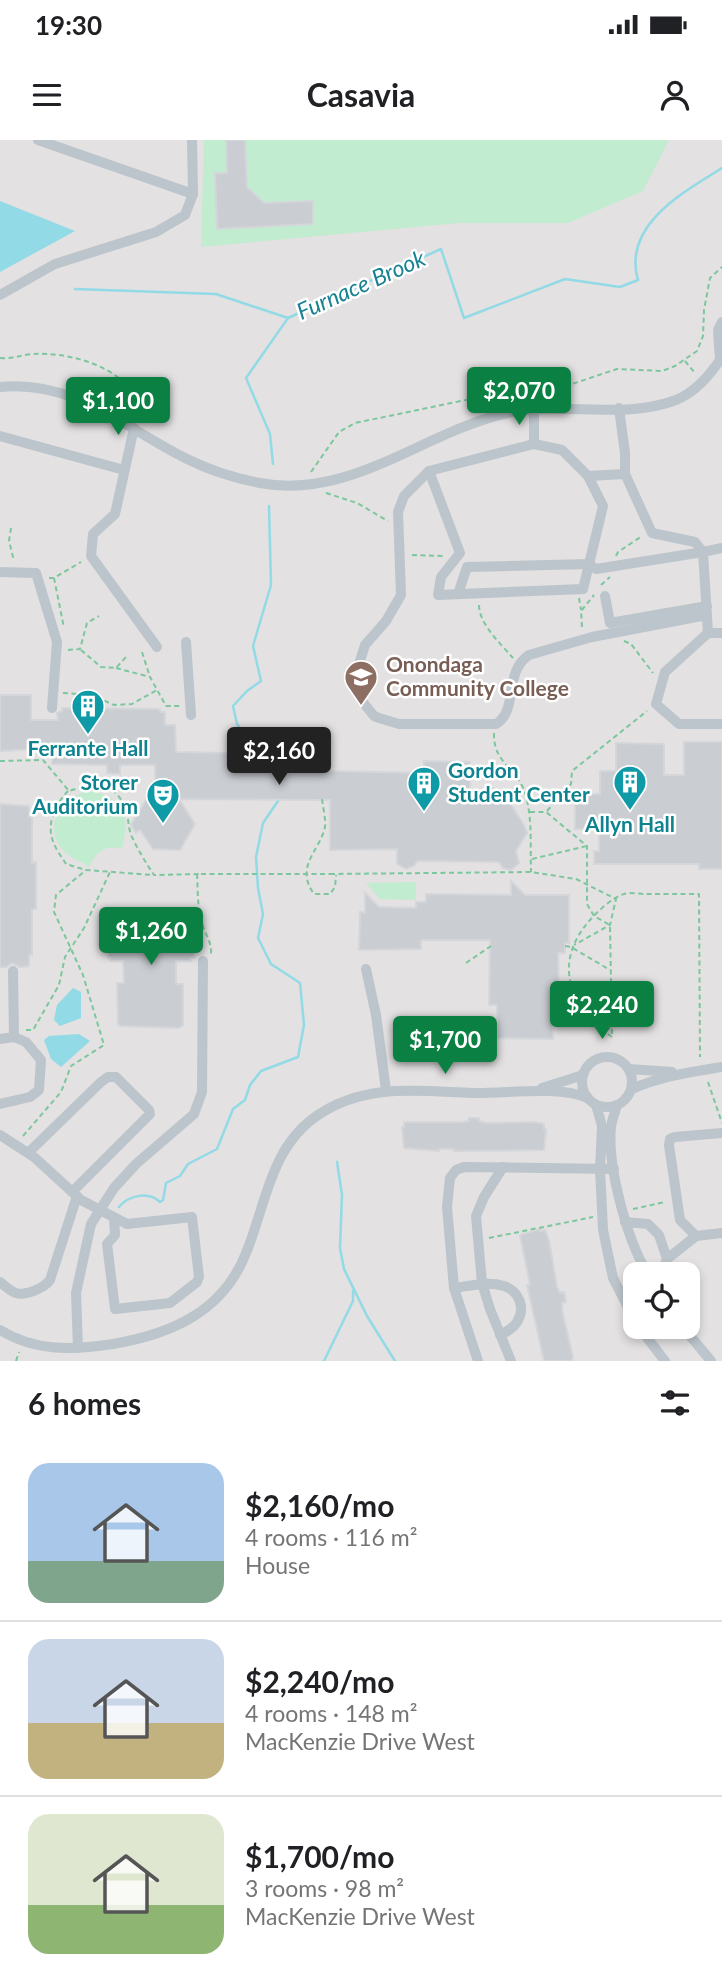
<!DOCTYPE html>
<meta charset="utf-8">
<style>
body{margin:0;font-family:Lato,sans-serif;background:#f2f2f2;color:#202124;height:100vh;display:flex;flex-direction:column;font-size:26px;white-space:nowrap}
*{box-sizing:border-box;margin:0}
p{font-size:23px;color:#757577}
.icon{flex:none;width:38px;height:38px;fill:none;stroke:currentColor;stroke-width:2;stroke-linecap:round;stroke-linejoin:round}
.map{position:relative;height:1221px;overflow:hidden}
.sheet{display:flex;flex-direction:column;background:#fff;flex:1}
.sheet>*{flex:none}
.buttons{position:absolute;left:623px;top:1122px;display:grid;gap:14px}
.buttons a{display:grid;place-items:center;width:77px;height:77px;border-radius:14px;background:#fff;box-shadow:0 4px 10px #0003;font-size:35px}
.price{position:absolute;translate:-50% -60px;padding:0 16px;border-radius:7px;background:#0b8043;color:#fff;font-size:23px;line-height:46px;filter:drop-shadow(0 2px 4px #0008)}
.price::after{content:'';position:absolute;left:50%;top:42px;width:21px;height:16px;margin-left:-10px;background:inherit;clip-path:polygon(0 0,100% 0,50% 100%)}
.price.current{background:#222;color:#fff}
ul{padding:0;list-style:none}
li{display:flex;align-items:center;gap:21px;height:175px;padding:0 28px}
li+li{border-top:2px solid #e0e0e0}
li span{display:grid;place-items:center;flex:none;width:196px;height:140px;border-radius:21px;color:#555}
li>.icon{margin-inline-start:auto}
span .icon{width:84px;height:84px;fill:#fffc;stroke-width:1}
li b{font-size:30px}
h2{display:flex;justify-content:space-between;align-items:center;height:84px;padding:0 28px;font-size:30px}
.status{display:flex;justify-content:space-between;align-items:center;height:49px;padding:0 35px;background:#fff;direction:ltr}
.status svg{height:19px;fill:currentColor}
header{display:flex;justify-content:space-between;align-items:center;height:91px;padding:0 28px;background:#fff;font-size:32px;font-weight:700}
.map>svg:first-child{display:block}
</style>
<div class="status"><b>19:30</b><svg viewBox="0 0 49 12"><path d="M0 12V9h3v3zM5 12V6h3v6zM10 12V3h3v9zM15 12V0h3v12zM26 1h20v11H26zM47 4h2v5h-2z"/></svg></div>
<header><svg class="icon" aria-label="menu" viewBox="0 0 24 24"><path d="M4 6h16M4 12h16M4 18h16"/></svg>Casavia<svg class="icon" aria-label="person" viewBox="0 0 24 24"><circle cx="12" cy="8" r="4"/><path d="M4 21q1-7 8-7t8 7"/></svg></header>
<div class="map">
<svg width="722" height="1221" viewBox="0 0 722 1221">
<rect width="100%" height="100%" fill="#f2eff0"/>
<path fill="#e3e1e1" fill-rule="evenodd" d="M0,0H722V1221H0ZM635,1134H688V1186H635Z"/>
<g fill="#c1eccf">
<path d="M204,0H669L643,51L568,83H459L201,107Z"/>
<path d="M89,651C124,656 131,677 122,708C103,706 97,711 89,727C82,721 72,719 66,713C41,689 60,657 89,651Z"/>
<path d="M416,742V760L380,759L366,743Z"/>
</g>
<g fill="#92dae6">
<path d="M0,61L75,91L0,132Z"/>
<path d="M73,848L81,852V878L60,886L54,880L57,865Z"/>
<path d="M79,894L90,901L61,927L51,919L44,900L49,896Z"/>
</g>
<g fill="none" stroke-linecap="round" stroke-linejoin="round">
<g stroke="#92dae6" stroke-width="2.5">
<path d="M75,149L216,154L288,178"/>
<path d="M273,324L270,294L246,238L288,178L441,109L464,178L565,139L620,147L638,140C622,85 684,52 722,28"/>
<path d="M260,615L237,584L233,566L247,551L261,541L253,506L271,445L269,366"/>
<path d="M337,1022L342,1055L340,1108L344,1129L367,1176L395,1221"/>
<path d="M119,1067C129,1055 149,1051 160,1062L163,1060L166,1043L180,1036L188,1024L217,1009L233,969L245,960L250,945L261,931L298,917L304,885L300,843L271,824L258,798L263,774L258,748L256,717L263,683L280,658"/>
<path d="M324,1221L353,1161V1151"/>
</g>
</g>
<g fill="#cacdd2" stroke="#d4d6da" stroke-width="2">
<path d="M226,0H245L247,47L264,63L313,61V84L217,89L215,33H227Z"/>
<path d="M0,555H31V580H58L57,573L62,571V568L160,569V572H165V585H175L176,612L330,615V631L424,633V621L470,622V653L486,654L491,647L510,663L524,685L527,693L516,711L519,723L511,730L503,728L499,722L417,721L414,726L406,729L397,724V709L330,710V660L179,659L195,684L180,710L153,709L140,690L136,693L131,685L146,660H156L155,625H120V634L107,633V625L52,624V608L0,611Z"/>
<path d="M684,602H722V729H699V724H594V711H599V689H575V654H600V631H616V603L664,604V635H684Z"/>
<path d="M0,664L29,666V677H32V723L36,722V769H32V815H29V826L20,827L12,823L6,827H0Z"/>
<path d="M511,741L525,755H569V803H565V813H558L559,864L568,874L553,873V899L497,898V865H489L490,800H421V809L359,810L360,772L365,773V753L379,767L416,768V762H426V754L511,755Z"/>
<path d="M111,774L191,775V778H194V818H191V821H176V844H183V885L179,888L120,886L118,884L117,843H124L123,821H110V818H108V777H111Z"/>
<path d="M469,978H479V981L486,983L534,982L544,984V989H546L544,1010L454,1011V1009H439V1011L404,1008L402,987H404V982H462L469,981Z"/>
<path d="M540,1089V1091L545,1090L549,1100L557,1147L560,1153L564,1152L566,1162L562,1163V1170L573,1217L572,1221H544L527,1145H530L520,1095Z"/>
</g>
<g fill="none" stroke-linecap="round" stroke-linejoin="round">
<g stroke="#7cc79d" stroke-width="2" stroke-dasharray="5 3.5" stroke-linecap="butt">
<path d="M0,218C12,219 21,215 33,214C64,212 109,223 129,248C137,258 142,272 146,283"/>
<path d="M685,221L695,233"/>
<path d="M311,332L339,292L355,283L490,255L566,246L617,229L662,231L675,226L697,211L703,196L704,170L710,138L722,127"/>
<path d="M326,353L357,363L388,381"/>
<path d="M11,388L9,401L14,421"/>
<path d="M412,415L444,416"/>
<path d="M616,416L618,412L642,396"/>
<path d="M49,438H54L81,422"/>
<path d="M54,438L64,488"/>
<path d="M601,445L610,437"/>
<path d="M579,458L581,470"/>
<path d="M479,465C479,484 501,504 513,518"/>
<path d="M582,487L581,471L594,455"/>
<path d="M624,501L631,504L653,533"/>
<path d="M68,510L80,509L87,483L99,476"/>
<path d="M81,510L101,527L116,528L126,517"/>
<path d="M142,512L150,537"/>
<path d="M116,528L150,537L166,566H180"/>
<path d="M63,553L91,555L114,565L132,564L157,550"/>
<path d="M494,593C493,622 515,627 524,650C533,676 530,705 531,732"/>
<path d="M0,621L43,620L69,651C93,643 117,641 126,671C129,679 128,689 132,697C138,710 146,723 154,735L201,734"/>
<path d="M68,651C57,662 47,681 52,698C54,707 61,716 66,724L86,730L153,735"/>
<path d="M322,659C323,668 326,679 325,687C320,711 294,726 314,754H330L335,747L336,735"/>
<path d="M547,671L571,644L572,631L647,571"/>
<path d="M530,672H546L587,706V764L594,776L610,785L612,896"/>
<path d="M532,719L587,706"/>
<path d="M197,734C198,751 197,769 203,786C206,796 212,803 211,814"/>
<path d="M330,734L531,732L576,739L616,759L610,785L574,805"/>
<path d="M565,806L571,807L610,830"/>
<path d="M466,823L491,806"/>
<path d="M26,890H33L59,845L65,817L84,788L110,732"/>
<path d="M612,897C569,866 552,823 590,780C598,771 613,757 624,754C630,752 639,754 646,754C663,754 681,754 699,754L700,917"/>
<path d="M708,942L722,983"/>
<path d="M23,996L61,952L71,926L104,905L83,835L54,772L56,755L86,730"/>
<path d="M633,1069L665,1062"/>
<path d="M489,1098L593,1077"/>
<path d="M16,1221L19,1212"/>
</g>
<g stroke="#bcc5cb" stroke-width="10">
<path d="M38,0L193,54"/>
<path d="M0,155L55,124L156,92L185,75L193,54L192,0"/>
<path d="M720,220L718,190L722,182"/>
<path d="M0,247C75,240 123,287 185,318C209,330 233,338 260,343C351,360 423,292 507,273C562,261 624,280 676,260C696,252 710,235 722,217"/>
<path d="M619,268L625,313V334"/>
<path d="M534,270V304L429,331L404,356L398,372L401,455L386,481L365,505L359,524L362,561L374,576L379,578L399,584H496C519,570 503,532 529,515L592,497L707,475"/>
<path d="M134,288L115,374L93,394L91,416L157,507"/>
<path d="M0,296L124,330"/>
<path d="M534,304L562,310L588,336L625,334L652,393L695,402L703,412L722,408"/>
<path d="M429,331L460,413L441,437L438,455L583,449L603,366L588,336"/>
<path d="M0,432L36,433L57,502L52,568"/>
<path d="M458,454L467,427L589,424L596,429L703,412L708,493"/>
<path d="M605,456L610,483L707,466"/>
<path d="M722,493H708L665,532L656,564L679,584H722"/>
<path d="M186,502L191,575"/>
<path d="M366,829L376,875L386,950"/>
<path d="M0,899L14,897L13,831"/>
<circle cx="607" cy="942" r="25"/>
<path d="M629,929L672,932"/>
<path d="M542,948L583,935"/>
<path d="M632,949C661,936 691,932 722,927"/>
<path d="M0,964L30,957L39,950L41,920L26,902L14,897"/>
<path d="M596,965L602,986L600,1029L603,1090L613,1138L635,1181"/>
<path d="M617,965C615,972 612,980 611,987C607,1025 627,1101 648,1134"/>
<path d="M722,993L675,997L670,999L669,1005L680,1080L696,1096L722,1093"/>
<path d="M0,995L34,1017L81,1060L127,1084L192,1077L199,1137L197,1142L170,1163L115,1169L107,1104L115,1095L114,1078"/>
<path d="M28,1013L101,942L108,937H116L149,970L150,974L72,1052"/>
<path d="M503,1027L484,1057L476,1076L482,1143L490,1169L511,1221"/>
<path d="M625,1082L648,1084L659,1095L667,1119L661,1134"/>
<path d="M667,1119L696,1096"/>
<path d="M0,1142C5,1146 10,1151 16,1153C26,1156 44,1148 50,1140L77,1056"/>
<path d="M454,1148C470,1146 487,1141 504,1146C519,1151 526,1168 517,1182C513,1189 506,1192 500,1195"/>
<path d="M638,1186L665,1221"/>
<path d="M682,1186L711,1221"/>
<path d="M0,1190C35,1212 73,1210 113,1204C171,1194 223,1172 246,1113C266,1065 270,1007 318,975C365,943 418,951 472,953C507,954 556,945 588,958"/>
<path d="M78,1208L76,1153L91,1084L114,1048L136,1024L194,974L202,952L203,821"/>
<path d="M478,1221L454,1148L447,1067L450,1038L456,1030L464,1027L614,1029"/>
</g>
<path stroke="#7cc79d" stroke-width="2" stroke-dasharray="5 3.5" stroke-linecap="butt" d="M201,734H330"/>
</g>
<defs>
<symbol id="university-pin" viewBox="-11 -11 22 30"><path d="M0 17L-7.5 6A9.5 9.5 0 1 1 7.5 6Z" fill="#8d6e63" stroke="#fff"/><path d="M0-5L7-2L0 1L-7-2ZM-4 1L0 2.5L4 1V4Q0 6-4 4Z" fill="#fff"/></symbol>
<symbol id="building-pin" viewBox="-11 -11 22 30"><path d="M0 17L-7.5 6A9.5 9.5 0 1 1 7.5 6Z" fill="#0f9aa8" stroke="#fff"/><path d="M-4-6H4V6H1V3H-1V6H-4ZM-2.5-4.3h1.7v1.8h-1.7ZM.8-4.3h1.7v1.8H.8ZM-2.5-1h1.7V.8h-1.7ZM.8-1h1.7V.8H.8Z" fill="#fff"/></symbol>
<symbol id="theatre-pin" viewBox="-11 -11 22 30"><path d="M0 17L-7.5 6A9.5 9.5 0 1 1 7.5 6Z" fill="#0f9aa8" stroke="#fff"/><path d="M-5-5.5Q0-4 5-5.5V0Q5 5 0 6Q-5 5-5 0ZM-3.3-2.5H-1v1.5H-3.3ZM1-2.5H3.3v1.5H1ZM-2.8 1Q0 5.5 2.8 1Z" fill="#fff"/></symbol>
</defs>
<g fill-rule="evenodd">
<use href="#university-pin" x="342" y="518" width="38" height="52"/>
<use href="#building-pin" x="69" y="547" width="38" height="52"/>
<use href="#building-pin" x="611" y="623" width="38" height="52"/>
<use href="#building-pin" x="405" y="624" width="38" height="52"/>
<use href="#theatre-pin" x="144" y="636" width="38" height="52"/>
</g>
<g text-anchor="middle" stroke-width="5" stroke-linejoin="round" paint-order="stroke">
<g font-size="21" font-weight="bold" fill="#785e54" stroke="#fff" text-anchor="start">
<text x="386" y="532">Onondaga<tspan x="386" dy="24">Community College</tspan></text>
</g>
<g font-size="21" font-weight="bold" fill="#0d838f" stroke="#fff">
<text x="88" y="616">Ferrante Hall</text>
<text x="448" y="638" text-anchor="start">Gordon<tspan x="448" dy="24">Student Center</tspan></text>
<text x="138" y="650" text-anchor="end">Storer<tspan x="138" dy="24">Auditorium</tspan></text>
<text x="630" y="692">Allyn Hall</text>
</g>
<g font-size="23" font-style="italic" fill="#168292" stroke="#fff">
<text transform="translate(361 145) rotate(-24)" y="8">Furnace Brook</text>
</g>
</g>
</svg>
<div class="buttons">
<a><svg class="icon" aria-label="locate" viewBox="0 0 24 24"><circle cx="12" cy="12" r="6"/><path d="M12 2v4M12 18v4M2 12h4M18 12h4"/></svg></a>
</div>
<b class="price" style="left:519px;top:287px">$2,070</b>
<b class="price" style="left:118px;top:297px">$1,100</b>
<b class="price current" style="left:279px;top:647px">$2,160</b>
<b class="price" style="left:151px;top:827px">$1,260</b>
<b class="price" style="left:602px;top:901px">$2,240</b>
<b class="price" style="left:445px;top:936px">$1,700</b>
</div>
<section class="sheet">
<h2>6 homes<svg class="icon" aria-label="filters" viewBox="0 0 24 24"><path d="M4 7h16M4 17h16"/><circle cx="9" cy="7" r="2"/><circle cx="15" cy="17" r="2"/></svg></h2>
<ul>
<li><span style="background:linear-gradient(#a9c7e8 70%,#7fa58c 0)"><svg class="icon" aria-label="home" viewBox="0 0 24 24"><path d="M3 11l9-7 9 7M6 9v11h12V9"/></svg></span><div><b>$2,160/mo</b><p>4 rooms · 116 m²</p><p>House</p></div></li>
<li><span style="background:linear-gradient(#c9d6e8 60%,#c2b280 0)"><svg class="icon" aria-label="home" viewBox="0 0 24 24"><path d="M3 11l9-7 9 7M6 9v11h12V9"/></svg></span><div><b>$2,240/mo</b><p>4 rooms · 148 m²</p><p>MacKenzie Drive West</p></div></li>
<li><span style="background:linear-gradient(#dfe7d0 65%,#8fb573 0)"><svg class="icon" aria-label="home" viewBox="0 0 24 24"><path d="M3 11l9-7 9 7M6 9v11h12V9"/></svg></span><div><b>$1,700/mo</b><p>3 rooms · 98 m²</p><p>MacKenzie Drive West</p></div></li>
</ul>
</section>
